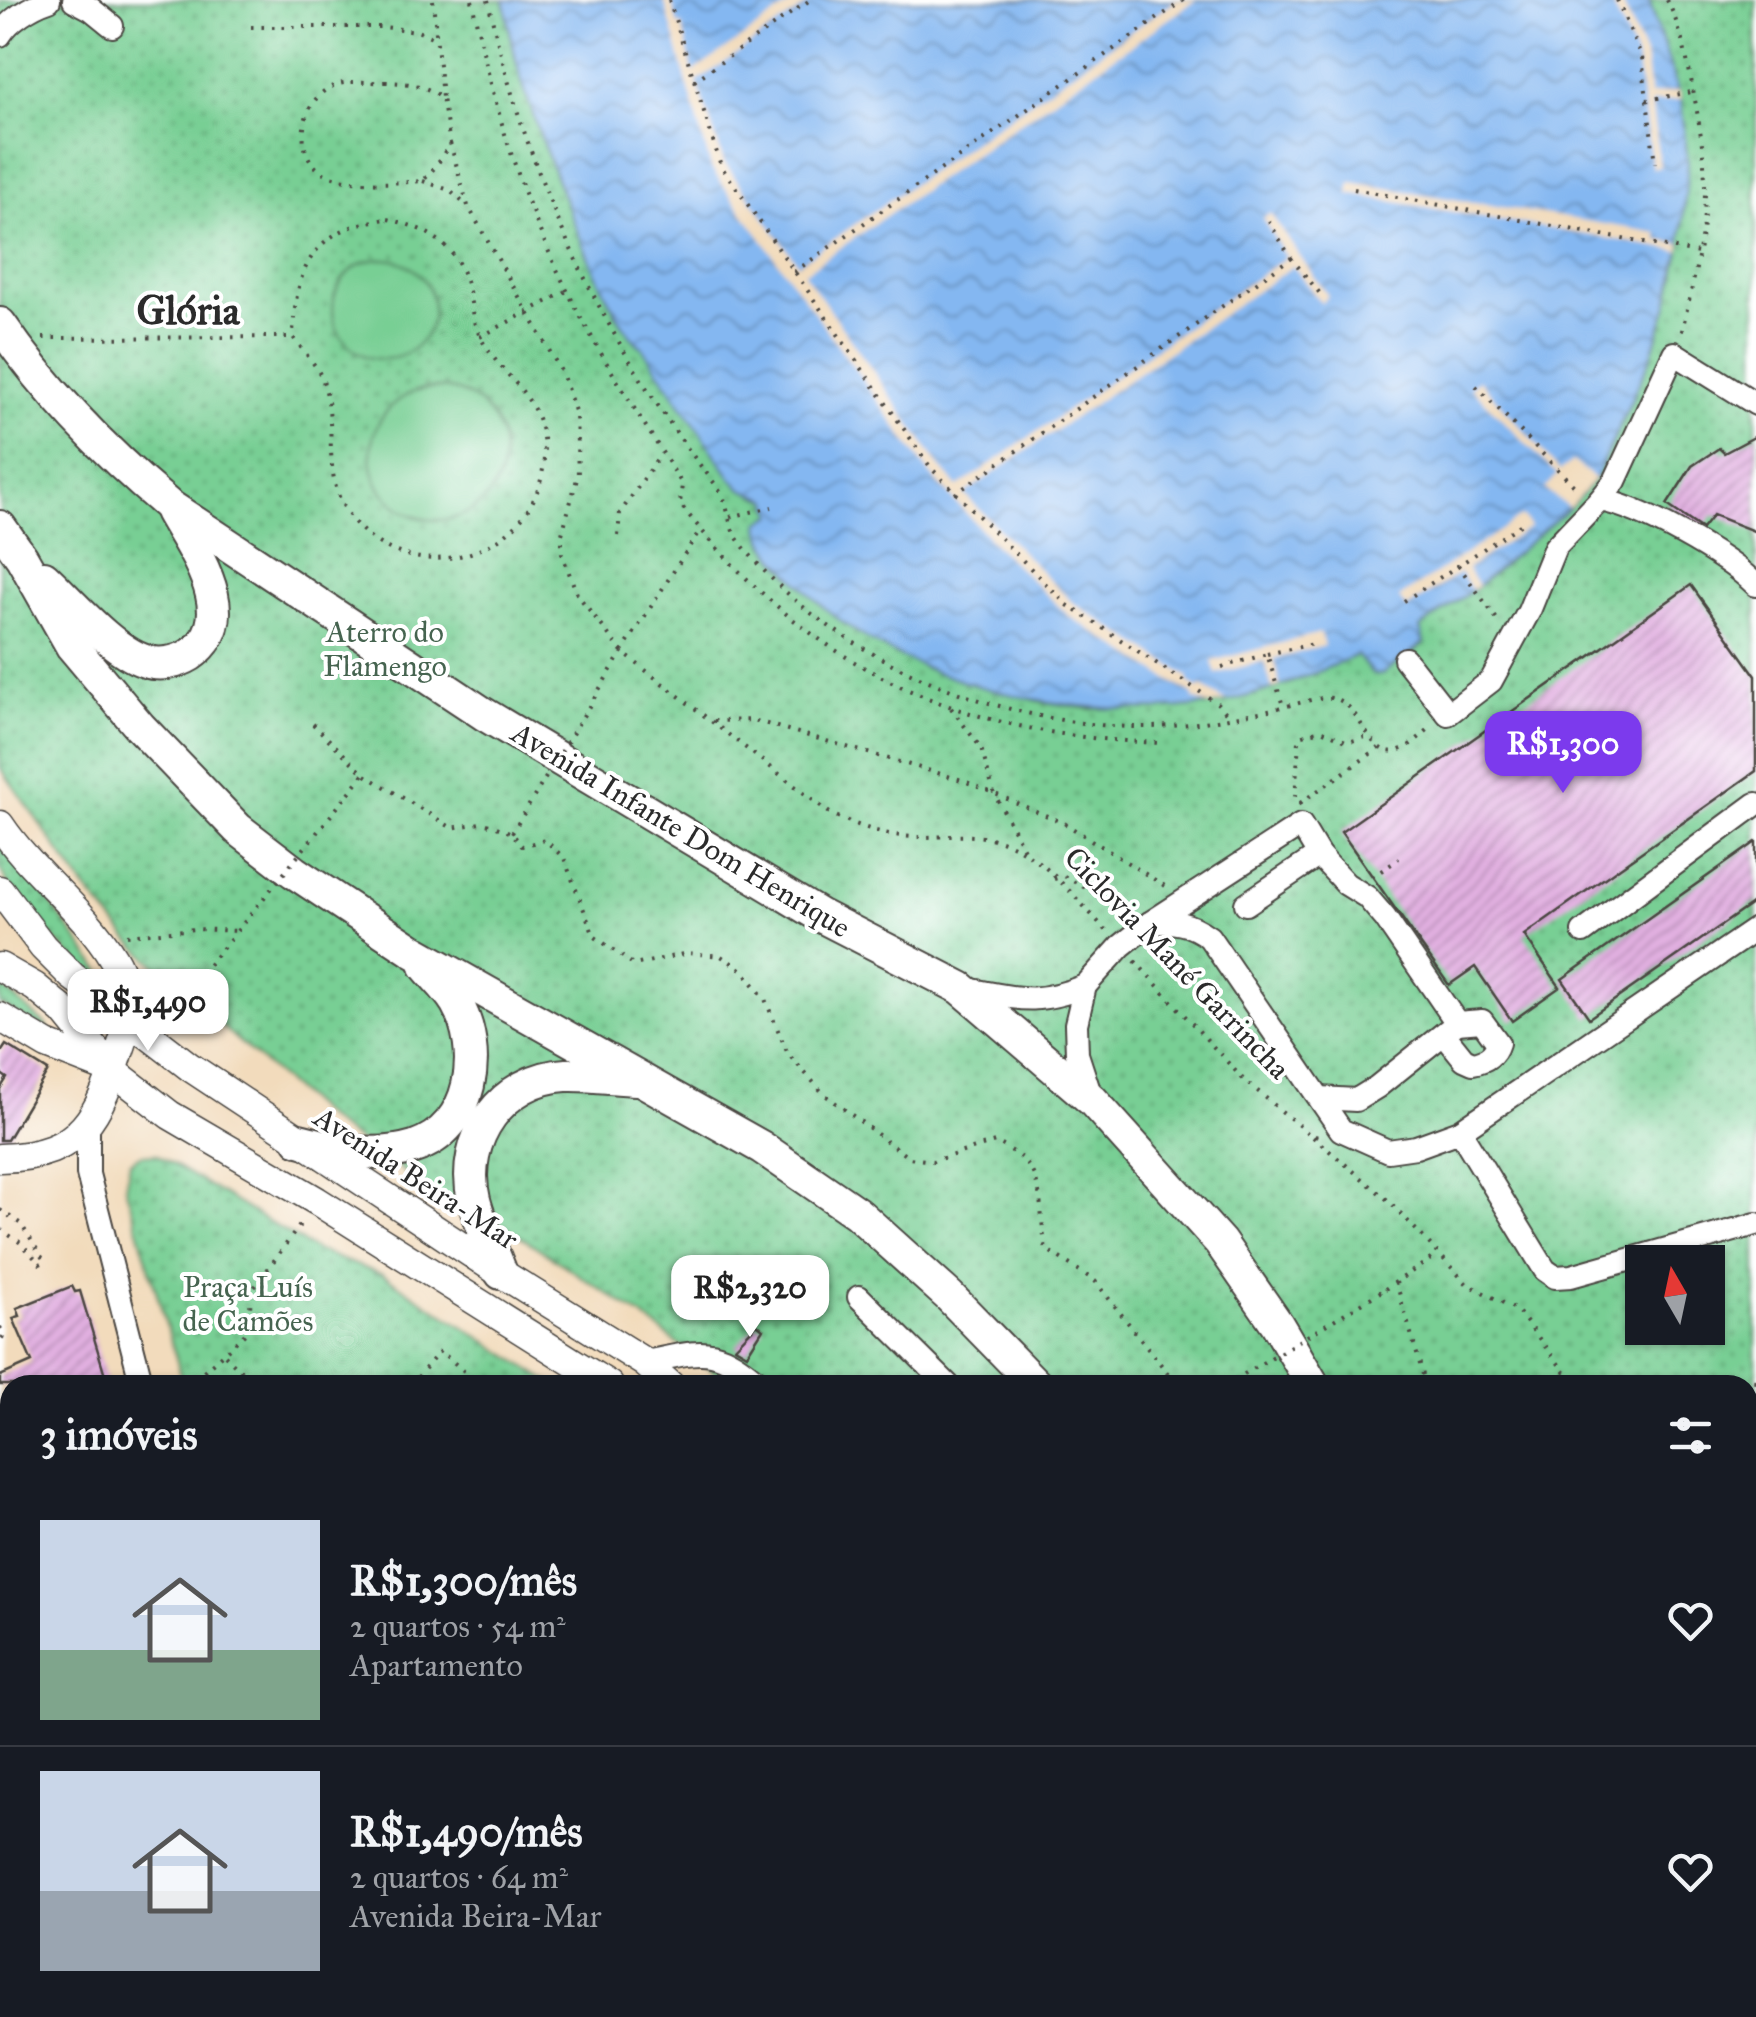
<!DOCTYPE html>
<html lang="pt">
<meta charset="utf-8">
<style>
body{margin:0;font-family:"IM FELL Great Primer",serif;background:#20242c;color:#f1f3f6;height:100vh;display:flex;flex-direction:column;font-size:38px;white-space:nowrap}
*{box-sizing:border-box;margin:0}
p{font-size:32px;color:#9ea1a6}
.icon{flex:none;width:55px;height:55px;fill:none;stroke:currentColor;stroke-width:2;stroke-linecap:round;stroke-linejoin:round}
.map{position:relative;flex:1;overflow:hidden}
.panel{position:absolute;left:0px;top:1375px;width:1758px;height:642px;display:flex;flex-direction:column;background:#171b24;border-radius:30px 30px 0 0;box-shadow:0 2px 8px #0004}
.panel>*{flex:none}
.needle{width:65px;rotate:351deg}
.buttons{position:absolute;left:1625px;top:1245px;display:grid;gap:20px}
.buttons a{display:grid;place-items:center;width:100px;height:100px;border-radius:0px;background:#171b24;box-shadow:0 2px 8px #0004;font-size:50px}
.price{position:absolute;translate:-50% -85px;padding:0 22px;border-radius:20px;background:#fff;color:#222;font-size:32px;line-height:65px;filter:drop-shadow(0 2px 5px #0008)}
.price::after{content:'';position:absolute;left:50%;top:60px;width:30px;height:22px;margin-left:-15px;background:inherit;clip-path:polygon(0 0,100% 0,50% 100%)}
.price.active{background:#7c3aed;color:#fff}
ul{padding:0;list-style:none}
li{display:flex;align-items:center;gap:30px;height:250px;padding:0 40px}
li+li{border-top:2px solid #363941}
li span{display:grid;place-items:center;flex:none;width:280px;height:200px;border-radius:0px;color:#555}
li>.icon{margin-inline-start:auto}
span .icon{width:120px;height:120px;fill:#fffc;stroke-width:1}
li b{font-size:42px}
h2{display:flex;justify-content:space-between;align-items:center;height:120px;padding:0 40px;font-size:42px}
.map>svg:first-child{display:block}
</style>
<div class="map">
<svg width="1756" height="2017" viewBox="0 0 1756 2017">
<defs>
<pattern id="green-dots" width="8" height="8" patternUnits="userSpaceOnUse" patternTransform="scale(2.5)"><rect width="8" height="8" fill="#78cf94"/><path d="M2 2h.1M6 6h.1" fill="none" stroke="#63a879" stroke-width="1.8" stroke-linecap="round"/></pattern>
<pattern id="water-waves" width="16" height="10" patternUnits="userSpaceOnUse" patternTransform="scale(2.5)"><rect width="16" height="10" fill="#84b7f1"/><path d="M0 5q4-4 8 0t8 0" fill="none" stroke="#6c95c3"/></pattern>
<pattern id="building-hatch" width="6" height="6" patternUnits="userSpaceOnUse" patternTransform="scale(2.5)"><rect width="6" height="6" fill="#e2b0e1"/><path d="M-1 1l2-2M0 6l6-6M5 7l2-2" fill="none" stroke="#b78fb7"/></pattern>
</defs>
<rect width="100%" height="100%" fill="#fff"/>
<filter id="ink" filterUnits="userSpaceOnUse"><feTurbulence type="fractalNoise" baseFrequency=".01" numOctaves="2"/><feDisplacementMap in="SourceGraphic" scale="20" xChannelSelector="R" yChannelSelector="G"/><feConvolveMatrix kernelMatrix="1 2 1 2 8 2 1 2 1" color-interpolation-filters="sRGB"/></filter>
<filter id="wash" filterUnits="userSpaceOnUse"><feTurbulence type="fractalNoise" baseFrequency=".0048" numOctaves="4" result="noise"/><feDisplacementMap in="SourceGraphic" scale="40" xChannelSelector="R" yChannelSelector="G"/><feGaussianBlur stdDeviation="2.25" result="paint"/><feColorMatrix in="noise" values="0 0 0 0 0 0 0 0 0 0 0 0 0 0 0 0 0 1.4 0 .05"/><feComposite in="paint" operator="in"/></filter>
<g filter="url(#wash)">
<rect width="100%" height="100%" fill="#f2dbbc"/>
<g fill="url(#green-dots)" stroke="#527d60" stroke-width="2.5" fill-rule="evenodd">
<path d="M0,0H504C509,22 512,46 518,68C532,118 605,322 642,347L759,497L769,500L774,515L761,534L788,570L924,668L1038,701L1091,709L1210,705L1290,683L1357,655L1373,674L1405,659L1424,643L1420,628L1478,586L1569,508L1595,479L1651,357L1668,305L1680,251L1681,100L1649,0H1756V2017H1017V2008H1748V1385H731L646,1319L485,1213L462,1199L440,1200L427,1195L400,1168L333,1124L221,1026L131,942L85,888L0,767ZM1642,1262H1708V1328H1642Z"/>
<path d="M0,835L102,973L103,985C78,964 6,897 0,866C0,857 0,845 0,835Z"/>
<path d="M0,985L46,1025L49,1032L0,1004Z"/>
<path d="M156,1154L315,1250L383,1275L554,1385H184L125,1186L130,1162L140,1155Z"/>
<rect x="831" y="2008" width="95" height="9"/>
</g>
<g fill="#78cf94" stroke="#527d60" stroke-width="2.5">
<circle cx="383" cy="309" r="50"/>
<circle cx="437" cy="454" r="66"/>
<path d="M1088,2008H1224L1226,2017H1090Z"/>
</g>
<path fill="url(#water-waves)" stroke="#58718e" stroke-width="2.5" d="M504,0H1649L1681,100L1688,164L1681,244L1668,305L1651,357L1595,479L1569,508L1478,586L1420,628L1424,643L1381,675L1373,674L1357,655C1311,675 1262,696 1213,704C1086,725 896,686 806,590C790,573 759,547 760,522L774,515L769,500L742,489L732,479L642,347C605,322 532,118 518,68C512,46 509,22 504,0Z"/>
<g fill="#f2dbbc">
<path d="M664,0H671L678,25H682L693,72L797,0H814L697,82L724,162L798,264L1176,0H1196L804,273L941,468L958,487L1286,257L1262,218L1270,213L1328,296L1321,303L1293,266L964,494L1072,602L1189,677L1188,681L1198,689L1201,686L1226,701L1210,705L1193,699V695L1069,616L1000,550L930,474L711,168Z"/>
<path d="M1610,0H1621L1645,55L1650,95L1679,91L1681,100L1651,103L1660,167L1652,168L1636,56Z"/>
<path d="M1351,182L1658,233V240L1681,244L1680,251L1349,194Z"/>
<path d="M1479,380L1560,471L1573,461L1595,479L1569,508L1545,489L1557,475L1470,387Z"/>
<path d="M1522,516L1530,527L1467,569L1478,586L1472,590L1460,573L1406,609L1399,598Z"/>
<path d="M1320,633L1324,646L1274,659L1280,686L1272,688L1264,661L1216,674L1212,661Z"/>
</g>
<g id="blocks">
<g fill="url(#building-hatch)">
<path d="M1756,436V532L1713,515L1702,529L1667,505L1692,466L1719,448L1724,453Z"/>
<path d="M1691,585L1756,676V771L1524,935L1560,987L1512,1021L1475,967L1449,985L1341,832Z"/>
<path d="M1756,842V901L1589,1018L1562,979Z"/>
<path d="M6,1045L48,1071L7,1140H0V1089L7,1078L0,1073V1054Z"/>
<path d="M72,1286L75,1292L80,1291L108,1385H0V1376L32,1362L13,1318L20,1316L17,1308Z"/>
<path d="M757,1324L763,1329L747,1354L735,1347Z"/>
</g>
</g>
</g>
<g filter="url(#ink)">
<use href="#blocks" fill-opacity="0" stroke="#494541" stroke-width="2.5"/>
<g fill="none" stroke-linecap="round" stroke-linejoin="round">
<defs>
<g id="minor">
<path d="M74,0L91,9L112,26"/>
<path d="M0,35C9,20 31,6 49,0"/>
<path d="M1600,500L1615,481L1674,353L1756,404"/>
<path d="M1405,659L1448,714L1491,681L1529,611L1555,547L1600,500C1642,508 1724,554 1756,585"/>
<path d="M1246,904L1319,855"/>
<path d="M1150,923C1175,921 1188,922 1209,937L1341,1130L1388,1151L1416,1147L1460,1131L1756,929"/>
<path d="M1583,932L1756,804"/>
<path d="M1085,986L1121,946L1150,923L1301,825L1319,855L1346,884L1367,897L1385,918L1457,1023L1377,1087L1356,1100L1320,1098"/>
<path d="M966,989C1018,998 1034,1006 1085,986L1076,1024L1077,1054L1092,1100"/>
<path d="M1444,1034L1464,1059L1473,1063C1485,1061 1494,1056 1498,1043L1482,1021L1457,1023"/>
<path d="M88,1124V1174L142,1385"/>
<path d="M1460,1131L1545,1270L1555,1277L1571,1276L1756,1224"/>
<path d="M859,1297L948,1385"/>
<path d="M644,1362C704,1351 713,1342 762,1385"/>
<path d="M0,1692L10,1696"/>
<path d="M56,2008L79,2017"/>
<path d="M578,2008L582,2017"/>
<path d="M805,2008V2017"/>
<path d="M4,2017L3,2003L10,1996"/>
</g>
<g id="major">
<path d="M0,825C32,873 83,908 113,958C124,976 127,997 131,1018"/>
<path d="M0,890L43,947L72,976L190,1067L501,1273L644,1362L670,1385"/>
<path d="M0,967L35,987L64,1011L112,1070L170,1115L317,1201L609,1385"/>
<path d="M0,1017L47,1045L111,1070"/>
<path d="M0,1158C99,1156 102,1097 131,1018"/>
<path d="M957,2008V2017"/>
<path d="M1000,2017V2008"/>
</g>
<g id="highway">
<path d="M0,324C46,391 106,453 168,505L484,714L819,915L961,988L1092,1100L1220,1242L1277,1324L1313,1385"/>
<path d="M0,527L22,558L72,646L140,727L238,829L294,872L413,951L761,1147L857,1213L949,1296L1036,1385"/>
<path d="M44,577C70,601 112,651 145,661C159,666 177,663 190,655C244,618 193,551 171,511"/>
<path d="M299,1140C338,1150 374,1159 414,1147C474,1128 484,1050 456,1002C448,989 435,977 426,966"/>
<path d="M501,1273C492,1249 480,1224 474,1200C459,1139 503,1078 566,1075C589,1074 613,1078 636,1079"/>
<path d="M1327,2008L1329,2017"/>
<path d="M1446,2017L1447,2008"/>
</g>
</defs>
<use href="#minor" stroke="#494541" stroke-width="26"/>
<use href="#major" stroke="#494541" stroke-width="31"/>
<use href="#highway" stroke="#494541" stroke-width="36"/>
<g stroke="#494541" stroke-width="4" stroke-dasharray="2.5 8" stroke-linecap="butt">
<path d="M433,0L442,98"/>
<path d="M472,0C492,102 521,199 568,292C601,359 643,421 682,484L680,504C809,668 958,737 1165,743"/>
<path d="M488,0C524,168 596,327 700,465C707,474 716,484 722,495C729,508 728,526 737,538C826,661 1022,737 1172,726C1212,722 1252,714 1291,705C1305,702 1322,695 1336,699C1363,706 1368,764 1402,749C1413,745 1423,733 1433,726"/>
<path d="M669,0L721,166L931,468L1066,604L1217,703L1231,718"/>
<path d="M1617,0L1642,57L1647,100L1692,92"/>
<path d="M1667,0C1681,28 1687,59 1693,89C1699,122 1705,155 1705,189C1705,238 1692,287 1681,335"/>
<path d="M251,27H383L417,31L437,39"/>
<path d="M694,81L810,0"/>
<path d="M385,82C408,83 424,84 442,98L450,143L437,165L423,181C397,183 345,186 322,172C292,153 301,101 331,87C346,79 369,83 385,82Z"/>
<path d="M1647,100L1655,163"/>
<path d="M450,143L468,206L562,373L576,414L578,475L562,534V554L577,594L622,652L831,814C858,826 882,835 912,837C943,838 974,831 1004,842C1045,857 1078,902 1108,932"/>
<path d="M423,181L449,190L466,205"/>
<path d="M1354,189L1698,253"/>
<path d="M388,219C433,230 460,247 470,296C472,309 472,320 478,332C499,379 545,392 544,455C543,555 411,596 351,518C319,475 339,428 323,381C318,366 302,350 293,337C295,267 313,227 388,219Z"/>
<path d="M1291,258L1322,296"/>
<path d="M794,272L1184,0"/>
<path d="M480,337L567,291"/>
<path d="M43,338L293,337"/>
<path d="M1476,386L1578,490"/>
<path d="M955,494L1291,258L1268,220"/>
<path d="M730,517L772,507"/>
<path d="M618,536L620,513L661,454"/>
<path d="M1458,565L1499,622"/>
<path d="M1404,601L1523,523"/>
<path d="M622,652L700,530"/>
<path d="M1267,654L1318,643"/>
<path d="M1222,667L1267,654L1283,706"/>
<path d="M951,708L981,748L994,793L1026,853"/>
<path d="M714,721L753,720L962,780L1064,823L1168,888"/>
<path d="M313,724L364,774L452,828L480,823L491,825L512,833L522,846L545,840L564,858L594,936L634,965L688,953L721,956L743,970L765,999L788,1054L824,1094L909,1158L933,1161L995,1142C1050,1166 1036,1198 1046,1249L1095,1281L1177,1385"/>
<path d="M349,793L364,774"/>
<path d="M1300,803L1379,748"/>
<path d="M1301,805L1295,797L1299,741L1303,735L1321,730L1348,742L1370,736"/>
<path d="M1372,877L1399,859"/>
<path d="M1054,879L1064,876L1096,894L1127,917"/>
<path d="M127,935L195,929L237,931"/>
<path d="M1135,961L1242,1078L1309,1134L1318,1137"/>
<path d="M209,1017L183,994L236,933"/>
<path d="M1313,1137L1390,1202L1467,1284L1517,1310L1575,1385"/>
<path d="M0,1210L21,1224L45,1262L40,1264L21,1243L0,1229"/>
<path d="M1396,1282L1426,1385"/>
<path d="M1385,1289L1437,1255"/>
<path d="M0,1327L4,1335L0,1341"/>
<path d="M225,1355L255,1385"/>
<path d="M188,1385L245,1334L249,1328L251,1292L303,1221"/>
<path d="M411,1385L440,1351L476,1381L473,1385"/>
<path d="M1670,1385L1707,1378L1756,1381"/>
<path d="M1748,1492L1756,1506"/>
<path d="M0,1539L10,1533"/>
<path d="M1748,1570L1756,1556"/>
<path d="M1748,1845L1756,1864"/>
<path d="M1567,2008L1575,2017"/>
</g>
<use href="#minor" stroke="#fff" stroke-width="22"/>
<use href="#major" stroke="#fff" stroke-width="28"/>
<use href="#highway" stroke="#fff" stroke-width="32"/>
<defs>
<path id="rail" d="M0,1555L10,1548"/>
</defs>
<use href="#rail" stroke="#2b2b2b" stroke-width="10"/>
<use href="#rail" stroke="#fff" stroke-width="6" stroke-dasharray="19" stroke-linecap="butt"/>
<g stroke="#494541" stroke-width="4" stroke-dasharray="2.5 8" stroke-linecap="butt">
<path d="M512,833L622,652"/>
<path d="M237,931L349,793"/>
<path d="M1226,1385L1385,1289"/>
</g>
</g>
</g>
<g text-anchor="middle" stroke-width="8" stroke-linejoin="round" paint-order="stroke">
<g font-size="30" fill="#466450" stroke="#fff">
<text x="385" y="642">Aterro do<tspan x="385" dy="34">Flamengo</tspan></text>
<text x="248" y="1297">Praça Luís<tspan x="248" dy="34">de Camões</tspan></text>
</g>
<g font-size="30" fill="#2b2b2b" stroke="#fff">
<text transform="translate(681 830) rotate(31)" y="10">Avenida Infante Dom Henrique</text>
<text transform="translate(1177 963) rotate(46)" y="10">Ciclovia Mané Garrincha</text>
<text transform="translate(416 1178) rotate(33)" y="10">Avenida Beira-Mar</text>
</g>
<g font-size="40" font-weight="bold" fill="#2b2b2b" stroke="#fff">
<text x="188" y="324">Glória</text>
</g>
</g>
</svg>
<div class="buttons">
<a><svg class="needle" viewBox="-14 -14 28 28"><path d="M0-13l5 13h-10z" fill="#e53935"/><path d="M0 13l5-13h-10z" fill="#9ea1a6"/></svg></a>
</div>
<b class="price active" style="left:1563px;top:796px">R$1,300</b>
<b class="price" style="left:148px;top:1054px">R$1,490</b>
<b class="price" style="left:750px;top:1340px">R$2,320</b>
<section class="panel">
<h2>3 imóveis<svg class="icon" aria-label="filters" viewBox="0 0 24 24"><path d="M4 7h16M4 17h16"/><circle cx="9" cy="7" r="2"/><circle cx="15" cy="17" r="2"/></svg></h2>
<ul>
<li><span style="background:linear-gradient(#c9d6e8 65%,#7fa58c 0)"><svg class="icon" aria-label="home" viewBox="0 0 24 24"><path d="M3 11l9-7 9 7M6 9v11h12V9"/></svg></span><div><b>R$1,300/mês</b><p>2 quartos · 54 m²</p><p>Apartamento</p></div><svg class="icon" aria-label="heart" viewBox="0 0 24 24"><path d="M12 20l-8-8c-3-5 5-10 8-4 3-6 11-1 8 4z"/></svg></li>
<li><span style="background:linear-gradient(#c9d6e8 60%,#9aa5b1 0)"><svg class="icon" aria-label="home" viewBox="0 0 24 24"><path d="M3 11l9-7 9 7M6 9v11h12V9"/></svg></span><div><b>R$1,490/mês</b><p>2 quartos · 64 m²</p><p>Avenida Beira-Mar</p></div><svg class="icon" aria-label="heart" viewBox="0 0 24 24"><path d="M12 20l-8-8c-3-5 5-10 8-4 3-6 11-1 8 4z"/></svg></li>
</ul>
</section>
</div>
